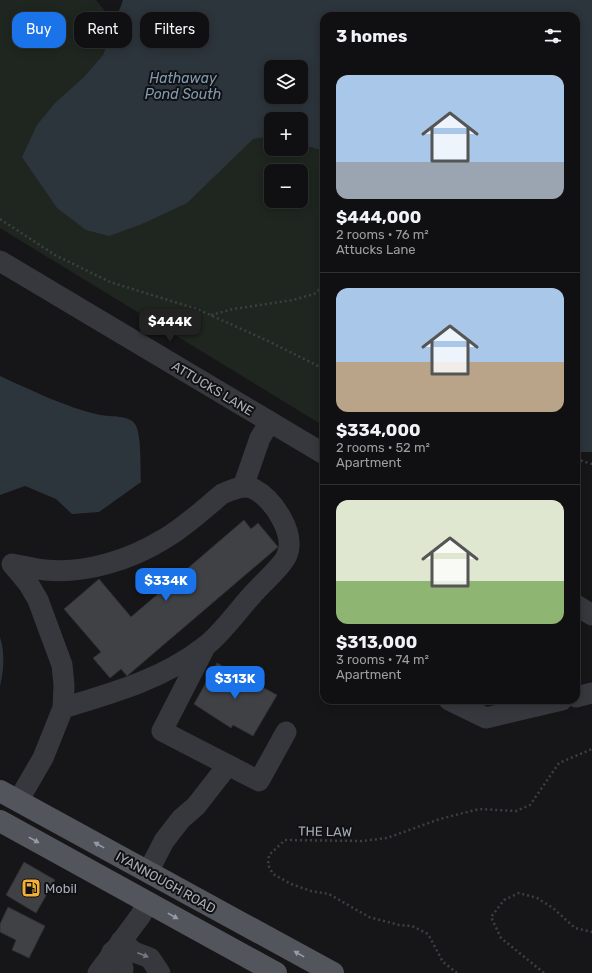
<!DOCTYPE html>
<meta charset="utf-8">
<style>
body{margin:0;font-family:Rubik,sans-serif;background:#19191b;color:#f1f3f6;height:100vh;display:flex;flex-direction:column;font-size:15px;white-space:nowrap}
*{box-sizing:border-box;margin:0}
p{font-size:13px;color:#9c9d9f}
.icon{flex:none;width:22px;height:22px;fill:none;stroke:currentColor;stroke-width:2;stroke-linecap:round;stroke-linejoin:round}
.map{position:relative;flex:1;overflow:hidden}
.sheet{position:absolute;left:320px;top:12px;width:260px;height:692px;display:flex;flex-direction:column;background:#101012;border-radius:12px;box-shadow:0 2px 10px #0003,0 0 0 1px #303032}
.sheet>*{flex:none}
.hud{position:absolute;left:12px;top:12px;width:248px;height:36px;display:flex;gap:8px}
.controls{position:absolute;left:264px;top:60px;display:grid;gap:8px}
.controls a{display:grid;place-items:center;width:44px;height:44px;border-radius:8px;background:#101012;box-shadow:0 2px 10px #0003,0 0 0 1px #303032;font-size:20px}
.price{position:absolute;translate:-50% -34px;padding:0 9px;border-radius:8px;background:#1a73e8;color:#fff;font-size:13px;line-height:26px;filter:drop-shadow(0 1px 2px #0008)}
.price::after{content:'';position:absolute;left:50%;top:24px;width:12px;height:9px;margin-left:-6px;background:inherit;clip-path:polygon(0 0,100% 0,50% 100%)}
.price.on{background:#222;color:#fff}
ul{padding:0;list-style:none}
li{display:grid;align-content:center;gap:8px;height:212px;padding:0 16px}
li+li{border-top:1px solid #303032}
li span{display:grid;place-items:center;height:124px;border-radius:12px;color:#555}
li>.icon{margin-inline-start:auto}
span .icon{width:72px;height:72px;fill:#fffc;stroke-width:1}
li b{font-size:17px}
h2{display:flex;justify-content:space-between;align-items:center;height:48px;padding:0 16px;font-size:17px}
.tag{padding:0 14px;border-radius:12px;background:#101012;box-shadow:0 2px 10px #0003,0 0 0 1px #303032;font-size:14px;line-height:36px}
.tag.on{background:#1a73e8;color:#fff}
.map>svg:first-child{display:block}
</style>
<div class="map">
<svg width="592" height="973" viewBox="0 0 592 973">
<rect width="100%" height="100%" fill="#161618"/>
<path fill="#1e261f" fill-rule="evenodd" d="M0,0H96L115,23L103,55L83,78L242,128L289,108L324,132V426L0,228ZM271,119H301V149H271ZM271,171H301V201H271Z"/>
<g fill="#2c353c" fill-rule="evenodd">
<path d="M123,0H592V452H576V16H324V151L301,144V119H271V136L253,139L187,203L142,224L109,236L86,230L57,208L22,157L37,125L55,103L83,78L103,55ZM271,67H301V97H271Z"/>
<path d="M0,376C33,391 65,407 100,415C111,417 129,415 135,424C142,435 140,468 141,482L99,512L72,514L56,499L25,486L0,495Z"/>
<path d="M0,637C5,653 4,670 0,686Z"/>
</g>
<g fill="#404145" stroke="#303034">
<path d="M244,520L251,529L258,523L278,547L127,676L121,669L110,678L93,658L101,652L64,609L99,579L131,617Z"/>
<path d="M217,663L277,695L253,736L233,725L231,728L194,704Z"/>
<path d="M24,862L55,880L36,913L6,895Z"/>
<path d="M8,907L45,926L29,958L12,950L16,940L0,932V924Z"/>
</g>
<g fill="none" stroke-linecap="round" stroke-linejoin="round">
<g stroke="#3d3f44" stroke-width="2.5" stroke-dasharray="2 3" stroke-linecap="butt">
<path d="M0,219L55,255L110,282L197,309L268,341L324,369"/>
<path d="M211,315L233,309L293,300L314,294L324,285"/>
<path d="M576,459L592,464"/>
<path d="M457,973L443,962L428,934L412,926L399,925L369,917L329,894L311,891L291,884L273,874L268,865L269,855L285,840L362,841L387,838L440,819L479,809L516,811L530,805L559,763L592,749"/>
<path d="M544,973L501,938L491,917L504,900L519,893L537,898L553,908L575,928L592,932"/>
</g>
<g stroke="#37383d" stroke-width="21">
<path d="M0,261L324,454"/>
<path d="M243,487L260,438L270,422"/>
<path d="M576,605L592,615"/>
<path d="M204,649L162,731L259,781L286,732"/>
<path d="M576,697L592,693"/>
<path d="M449,700L486,718L562,700"/>
<path d="M18,801L43,758L63,708L64,685L62,665L38,600L28,583L12,564C22,566 34,569 45,570C85,574 130,560 164,539C185,527 204,509 222,494C232,490 243,484 254,489C273,499 296,533 287,555C284,564 261,585 253,594C239,609 220,636 204,647C163,679 113,693 63,708"/>
<path d="M148,872L164,841L181,819L196,806L228,765"/>
<path d="M121,941L134,952L150,958L160,973"/>
<path d="M112,952L121,959L123,969L120,973"/>
<path d="M98,973L141,915L147,902"/>
</g>
<g stroke="#53555c" stroke-width="22">
<path d="M0,791L333,973"/>
<path d="M0,821L276,973"/>
</g>
</g>
<defs><path id="oneway-solid" d="M-6-.8H1V-3.2L6.5 0L1 3.2V.8H-6Z"/></defs>
<g fill="#979ba6">
<use href="#oneway-solid" transform="translate(34 840) rotate(29)"/>
<use href="#oneway-solid" transform="translate(99 845) rotate(-151)"/>
<use href="#oneway-solid" transform="translate(173 916) rotate(29)"/>
<use href="#oneway-solid" transform="translate(299 954) rotate(-151)"/>
</g>
<use fill="#757881" href="#oneway-solid" transform="translate(143 955) rotate(21)"/>
<defs>
<symbol id="fuel-square" viewBox="-11 -11 22 22"><rect x="-9" y="-9" width="18" height="18" rx="4" fill="#f2b134" stroke="#111113"/><path d="M-5.5-6h7V0h2V4h1.3V-2.5L3-4.5l.8-.8L6-3V5H2.5V1h-1V6h-7ZM-4.2-4.7v3.2H.2V-4.7Z" fill="#111"/></symbol>
</defs>
<g fill-rule="evenodd">
<use href="#fuel-square" x="20" y="877" width="22" height="22"/>
</g>
<g text-anchor="middle" stroke-width="4" stroke-linejoin="round" paint-order="stroke">
<g font-size="13" fill="#a8adb8" stroke="#111113">
<text transform="translate(213 388) rotate(31)" y="5">ATTUCKS LANE</text>
<text transform="translate(325 831) rotate(1)" y="5">THE LAW</text>
<text transform="translate(166 882) rotate(29)" y="5">IYANNOUGH ROAD</text>
</g>
<g font-size="13" fill="#a8adb8" stroke="#111113" text-anchor="start">
<text x="45" y="893">Mobil</text>
</g>
<g font-size="14" font-style="italic" fill="#7f9bb3" stroke="#111113">
<text x="183" y="83">Hathaway<tspan x="183" dy="16">Pond South</tspan></text>
</g>
</g>
</svg>
<div class="controls">
<a><svg class="icon" aria-label="layers" viewBox="0 0 24 24"><path d="M12 4l9 5-9 5-9-5zM3 14l9 5 9-5"/></svg></a>
<a>+</a>
<a>−</a>
</div>
<b class="price on" style="left:170px;top:343px">$444K</b>
<b class="price" style="left:166px;top:602px">$334K</b>
<b class="price" style="left:235px;top:700px">$313K</b>
<div class="hud">
<a class="tag on">Buy</a>
<a class="tag">Rent</a>
<a class="tag">Filters</a>
</div>
<section class="sheet">
<h2>3 homes<svg class="icon" aria-label="filters" viewBox="0 0 24 24"><path d="M4 7h16M4 17h16"/><circle cx="9" cy="7" r="2"/><circle cx="15" cy="17" r="2"/></svg></h2>
<ul>
<li><span style="background:linear-gradient(#a9c7e8 70%,#9aa5b1 0)"><svg class="icon" aria-label="home" viewBox="0 0 24 24"><path d="M3 11l9-7 9 7M6 9v11h12V9"/></svg></span><div><b>$444,000</b><p>2 rooms · 76 m²</p><p>Attucks Lane</p></div></li>
<li><span style="background:linear-gradient(#a9c7e8 60%,#b9a48a 0)"><svg class="icon" aria-label="home" viewBox="0 0 24 24"><path d="M3 11l9-7 9 7M6 9v11h12V9"/></svg></span><div><b>$334,000</b><p>2 rooms · 52 m²</p><p>Apartment</p></div></li>
<li><span style="background:linear-gradient(#dfe7d0 65%,#8fb573 0)"><svg class="icon" aria-label="home" viewBox="0 0 24 24"><path d="M3 11l9-7 9 7M6 9v11h12V9"/></svg></span><div><b>$313,000</b><p>3 rooms · 74 m²</p><p>Apartment</p></div></li>
</ul>
</section>
</div>
